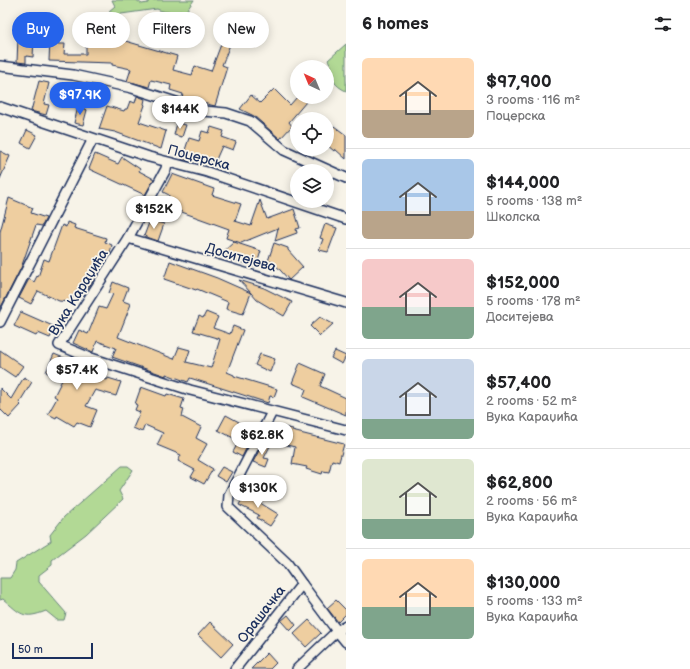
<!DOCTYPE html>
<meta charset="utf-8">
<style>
body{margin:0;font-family:"Balsamiq Sans",sans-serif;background:#f6f6f6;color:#202124;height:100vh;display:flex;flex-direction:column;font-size:15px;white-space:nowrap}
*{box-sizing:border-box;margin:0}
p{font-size:13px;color:#757577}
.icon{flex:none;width:22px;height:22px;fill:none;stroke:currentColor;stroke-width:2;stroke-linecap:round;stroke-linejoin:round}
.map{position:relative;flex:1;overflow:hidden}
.drawer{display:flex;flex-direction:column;background:#fff;width:344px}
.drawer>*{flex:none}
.guide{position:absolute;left:12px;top:12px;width:274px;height:36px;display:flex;gap:8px}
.needle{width:26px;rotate:316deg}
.controls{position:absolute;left:290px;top:60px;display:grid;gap:8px}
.controls a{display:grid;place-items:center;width:44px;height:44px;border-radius:50%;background:#fff;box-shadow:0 2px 10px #0003;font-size:20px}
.scale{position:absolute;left:12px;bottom:10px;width:81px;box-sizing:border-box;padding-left:4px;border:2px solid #1b2f5e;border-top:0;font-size:11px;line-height:14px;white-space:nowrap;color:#1b2f5e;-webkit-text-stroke:3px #f7f3e8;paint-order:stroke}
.price{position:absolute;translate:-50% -34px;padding:0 9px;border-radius:14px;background:#fff;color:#222;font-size:13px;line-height:26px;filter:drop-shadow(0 1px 2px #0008)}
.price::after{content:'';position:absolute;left:50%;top:24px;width:12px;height:9px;margin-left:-6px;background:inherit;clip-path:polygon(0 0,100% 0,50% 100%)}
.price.active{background:#2563eb;color:#fff}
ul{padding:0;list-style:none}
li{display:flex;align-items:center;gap:12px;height:100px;padding:0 16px}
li+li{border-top:1px solid #e0e0e0}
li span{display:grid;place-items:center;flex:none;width:112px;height:80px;border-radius:6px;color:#555}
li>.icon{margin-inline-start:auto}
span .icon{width:48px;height:48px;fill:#fffc;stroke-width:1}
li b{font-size:17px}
h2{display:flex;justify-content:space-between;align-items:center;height:48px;padding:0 16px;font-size:17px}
.chip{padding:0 14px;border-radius:18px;background:#fff;box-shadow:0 2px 10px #0003;font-size:14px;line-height:36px}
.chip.active{background:#2563eb;color:#fff}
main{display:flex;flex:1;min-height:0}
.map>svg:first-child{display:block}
</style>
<main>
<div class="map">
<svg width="346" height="669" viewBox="0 0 346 669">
<rect width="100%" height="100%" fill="#f7f3e8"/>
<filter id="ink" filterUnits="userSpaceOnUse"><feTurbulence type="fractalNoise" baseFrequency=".025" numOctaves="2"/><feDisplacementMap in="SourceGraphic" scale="8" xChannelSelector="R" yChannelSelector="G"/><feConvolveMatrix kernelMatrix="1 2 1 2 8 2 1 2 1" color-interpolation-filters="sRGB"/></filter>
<g filter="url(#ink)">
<g fill="#b2d995" stroke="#66847a">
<path d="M112,0H136L142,4L148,3L149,0H194L187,10C177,12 166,14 157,9L114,15L109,11L115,6Z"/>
<path d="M346,44V91C335,86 329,78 331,65L328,60Z"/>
<path d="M122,466H128L133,470L119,491L123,499L86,534L52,560V565L39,575V582L66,613L64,620H57L46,611C23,620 21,614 3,599L0,600V578H10L15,570L16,563L51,541L50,535L64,517Z"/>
</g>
<g fill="#eecea0" stroke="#1b2f5e">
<path d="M50,18L59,19L58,44H65L64,54H86V36H107L108,23L118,24V27L122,28V40L177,56L173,70L192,75L195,66L211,71L223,39L231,42L222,65L227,67L215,106L182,98L183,94L170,90L171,85L151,80L149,87L127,81L131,69L112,65V63L49,61L50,38H39L40,24L49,25Z"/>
<path d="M18,37L34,38L33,57L26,56V63L17,62Z"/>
<path d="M39,81L49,83L44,104L49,105L46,115L31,111Z"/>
<path d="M274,89L290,105L297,97H300L306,102L289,122L292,126L280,139L254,116L240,109L251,95L260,103Z"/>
<path d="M137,96L145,99L144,104L145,105L139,122L166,131L161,149L115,132L99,129L107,106L124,111L125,109H127L130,101L135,103Z"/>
<path d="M78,107L87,110L83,125L74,123Z"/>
<path d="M177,123L186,125L182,137L174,135Z"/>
<path d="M334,126L346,135V159L335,149L334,151L327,145V135Z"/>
<path d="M211,127L224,131L222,137L236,142L233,150L222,146L214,164L196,155L193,162L182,159L189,138L199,141L202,131L209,133Z"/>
<path d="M27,130L37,135L30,148L21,143Z"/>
<path d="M0,151L10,156L0,179Z"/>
<path d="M95,154L118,164L122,157L140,169L139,171L154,179L145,195L89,169Z"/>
<path d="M172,174L214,189L212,195L241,204L235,221L251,226L260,200L267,219L294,209L300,228L296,229L297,233L275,241L278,228L241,243L226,238L229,229L165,206L169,195L163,192Z"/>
<path d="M9,198L33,208L31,213L46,218L42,226L36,225L21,268L0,309V232Z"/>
<path d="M150,220L164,224L158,241L144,236Z"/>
<path d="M67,222L75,225L74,228L106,238L105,242L112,245L109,257L88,288L79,286L71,302L59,301L38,291L31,304L19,298L29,279L34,282L37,276L38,277L44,259L49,261L62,225L66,227Z"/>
<path d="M325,224L337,228L328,252L319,250L323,239L320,238Z"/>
<path d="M234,242L261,251L256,267L234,260L232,262L223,252Z"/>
<path d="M274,243L288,248V250L303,267L289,280L273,262L268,261Z"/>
<path d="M170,261L217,278L251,293L239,280L264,288L292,302L284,316L257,300L251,293L243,314L226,309L228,302L197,289L196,290L164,279Z"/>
<path d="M113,282L128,288L123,301L131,304L118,337L174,359L179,347L190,350L186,362L211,368L220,339L193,331L199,316L203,318L206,312L218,317L213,328L230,334L233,326L243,330L227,372L234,375V376L277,389L274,397L270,396L268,403L190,378L188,382L166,374V376L112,357L116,348L97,341L93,352L73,343L79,330L88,334L99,307L106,309L113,294L109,293Z"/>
<path d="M21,312L55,327L50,338L38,333L36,336L14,326Z"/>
<path d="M320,317L333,324L320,336L310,326Z"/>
<path d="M0,350L23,366L15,377L0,367Z"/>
<path d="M335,351L346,356L342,364L331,358Z"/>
<path d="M54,354L76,363L75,366L107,380L108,378L121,382L116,396L95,390L86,406L97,410L90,427L77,422L74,426L57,416L56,418L48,414L57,398L54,396L62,380L46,372Z"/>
<path d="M260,354L275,359L270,372L255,365Z"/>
<path d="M300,363L325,374L320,386L346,398V415L303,397L306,389L292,383Z"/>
<path d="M24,377L32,382L19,403L21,405L9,418L0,409V388L11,399Z"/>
<path d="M141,387L166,396L167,394L184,399L181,408L184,409L182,417L201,427L196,438L207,444L198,460L213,469L204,484L191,477L195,470L178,461L181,455L157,445L163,433L145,425L142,432L133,428L140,412L135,410L137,405L135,404Z"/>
<path d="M226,415L239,422L236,429L252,437L242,457L233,452L239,441L218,430Z"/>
<path d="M278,426L293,429L292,431L344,444L339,462L332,460L329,472L323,471L322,474L306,469L307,467L292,464L295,447L274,442Z"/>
<path d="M263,443L270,446L264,458L269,459L266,467L253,462Z"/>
<path d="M222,467L232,472L226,482L216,476Z"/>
<path d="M246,491L258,497L257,501L278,514L270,526L257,518L259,515L239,505Z"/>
<path d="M336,600L346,610V614L338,622L327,608Z"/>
<path d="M288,615L296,625L290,631L281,621Z"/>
<path d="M309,620L321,633L306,647L294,634Z"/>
<path d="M210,622L233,644L221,657L198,635Z"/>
<path d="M267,653L276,663L270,669H251Z"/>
</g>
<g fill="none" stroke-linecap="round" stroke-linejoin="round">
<defs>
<g id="street">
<path d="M0,66L73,75L132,88L204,111L226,113L250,121L284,150L346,178"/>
<path d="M0,107L149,157L207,172L346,219"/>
<path d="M167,163L166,169L128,238L59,345L88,357L190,390L346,430"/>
<path d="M128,238L346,303"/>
<path d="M0,322L93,139"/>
<path d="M272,412L229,495L228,507L287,563L302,584"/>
<path d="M346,626L337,631L346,642"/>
<path d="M235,669L302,584L337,631L297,669"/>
</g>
</defs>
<use href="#street" stroke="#1b2f5e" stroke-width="12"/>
<use href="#street" stroke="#f7f3e8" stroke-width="9"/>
</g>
</g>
<g text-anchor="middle" stroke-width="3.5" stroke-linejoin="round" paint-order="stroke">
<g font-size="14" fill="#1b2f5e" stroke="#f7f3e8">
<text transform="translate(199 157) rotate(15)" y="5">Поцерска</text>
<text transform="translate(241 257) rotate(16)" y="5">Доситејева</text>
<text transform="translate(78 292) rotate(-58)" y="5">Вука Караџића</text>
<text transform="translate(261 614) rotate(-52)" y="5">Орашачка</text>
</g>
</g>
</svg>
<div class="controls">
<a><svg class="needle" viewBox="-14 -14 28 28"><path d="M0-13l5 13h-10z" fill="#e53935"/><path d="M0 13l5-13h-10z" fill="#757577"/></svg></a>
<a><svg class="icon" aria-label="locate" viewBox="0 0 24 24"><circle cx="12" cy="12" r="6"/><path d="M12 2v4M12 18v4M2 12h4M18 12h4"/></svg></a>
<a><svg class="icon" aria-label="layers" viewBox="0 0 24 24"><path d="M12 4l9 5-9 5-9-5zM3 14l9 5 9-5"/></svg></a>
</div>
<div class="scale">50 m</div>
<b class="price active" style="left:80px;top:116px">$97.9K</b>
<b class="price" style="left:180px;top:130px">$144K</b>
<b class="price" style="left:154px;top:230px">$152K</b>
<b class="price" style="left:77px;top:391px">$57.4K</b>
<b class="price" style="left:262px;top:456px">$62.8K</b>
<b class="price" style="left:258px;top:509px">$130K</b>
<div class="guide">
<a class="chip active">Buy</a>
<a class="chip">Rent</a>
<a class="chip">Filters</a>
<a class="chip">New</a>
</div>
</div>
<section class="drawer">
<h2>6 homes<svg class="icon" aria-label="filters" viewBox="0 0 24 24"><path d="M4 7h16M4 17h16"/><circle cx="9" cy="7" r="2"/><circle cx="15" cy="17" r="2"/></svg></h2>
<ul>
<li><span style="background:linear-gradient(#ffd9b3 65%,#b9a48a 0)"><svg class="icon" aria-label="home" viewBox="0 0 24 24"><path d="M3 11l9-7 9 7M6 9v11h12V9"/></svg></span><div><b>$97,900</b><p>3 rooms · 116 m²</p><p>Поцерска</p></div></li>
<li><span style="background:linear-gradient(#a9c7e8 65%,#b9a48a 0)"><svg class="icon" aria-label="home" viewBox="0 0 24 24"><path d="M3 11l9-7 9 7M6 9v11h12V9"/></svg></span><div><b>$144,000</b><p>5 rooms · 138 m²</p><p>Школска</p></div></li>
<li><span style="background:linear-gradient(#f6c9c9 60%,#7fa58c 0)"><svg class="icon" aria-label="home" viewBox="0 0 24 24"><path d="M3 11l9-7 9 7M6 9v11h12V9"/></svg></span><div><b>$152,000</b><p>5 rooms · 178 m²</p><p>Доситејева</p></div></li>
<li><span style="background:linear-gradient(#c9d6e8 75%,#7fa58c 0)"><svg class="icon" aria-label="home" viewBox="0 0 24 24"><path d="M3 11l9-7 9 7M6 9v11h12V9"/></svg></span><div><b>$57,400</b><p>2 rooms · 52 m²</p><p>Вука Караџића</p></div></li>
<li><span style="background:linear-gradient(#dfe7d0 75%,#7fa58c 0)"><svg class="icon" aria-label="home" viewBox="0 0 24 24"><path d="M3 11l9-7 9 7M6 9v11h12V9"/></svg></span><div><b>$62,800</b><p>2 rooms · 56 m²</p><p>Вука Караџића</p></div></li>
<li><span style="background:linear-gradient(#ffd9b3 60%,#7fa58c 0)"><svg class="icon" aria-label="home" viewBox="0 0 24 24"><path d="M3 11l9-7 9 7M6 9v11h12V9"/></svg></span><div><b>$130,000</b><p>5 rooms · 133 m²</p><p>Вука Караџића</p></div></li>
</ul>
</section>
</main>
